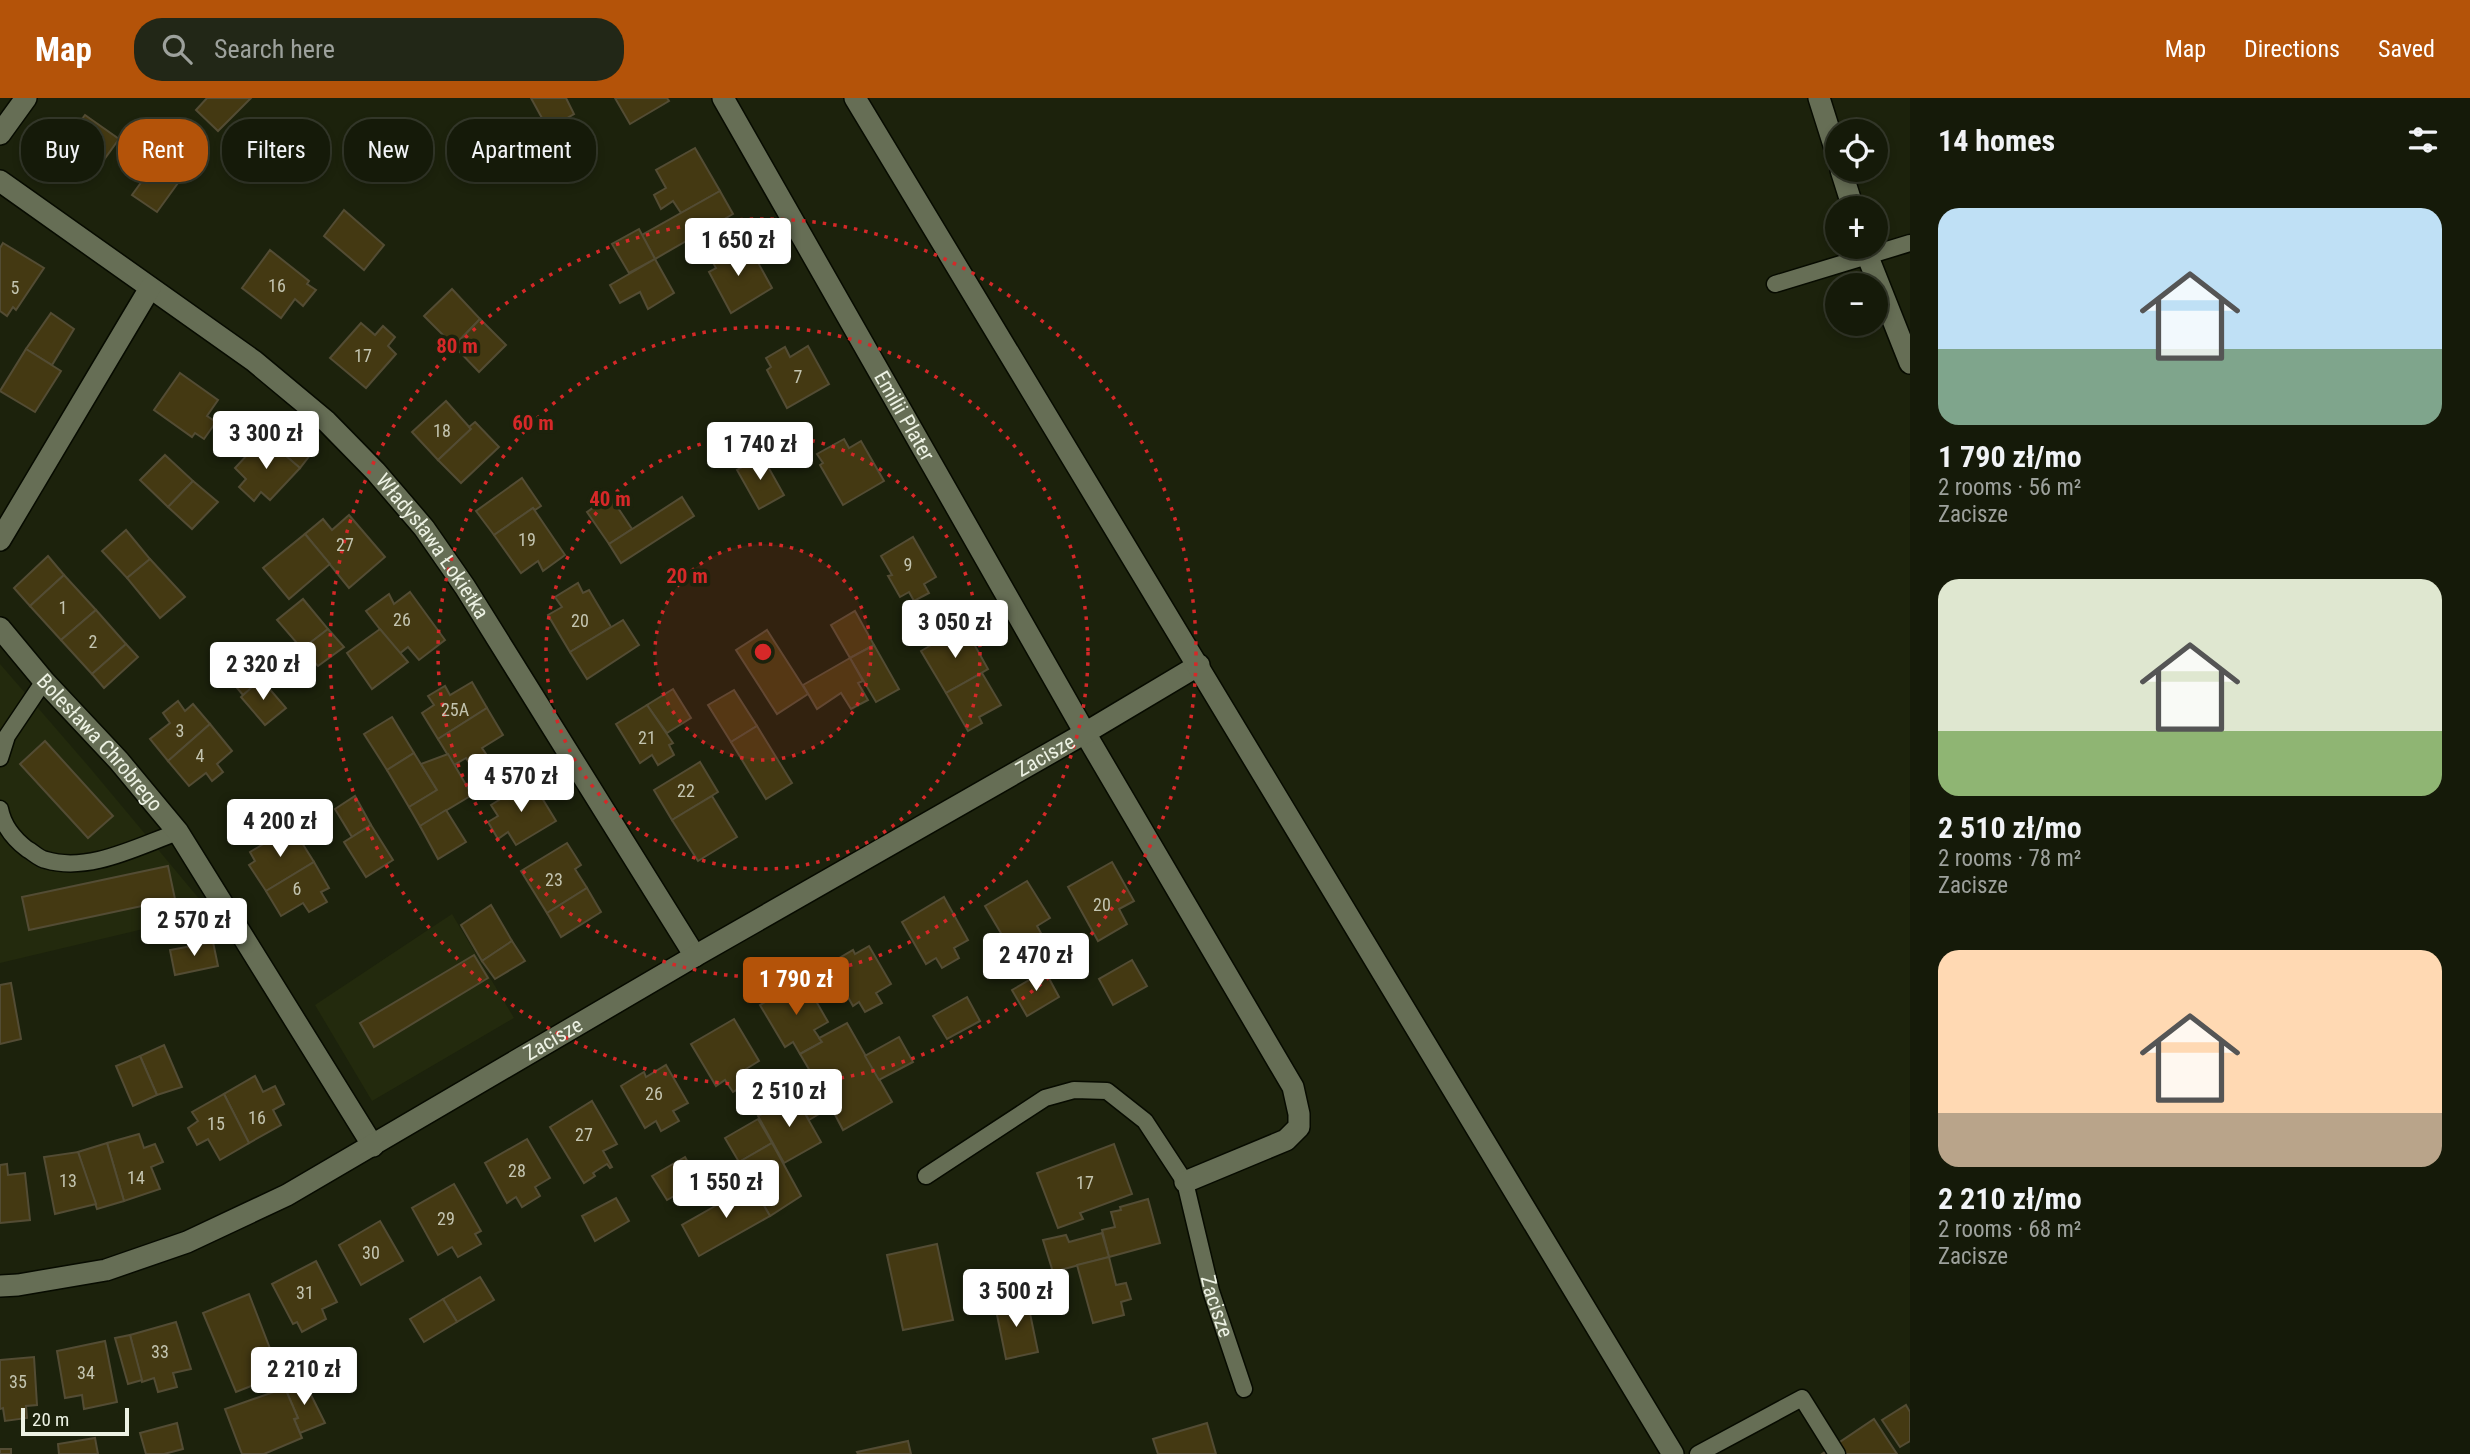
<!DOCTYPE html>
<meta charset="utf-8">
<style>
body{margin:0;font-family:"Roboto Condensed",sans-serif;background:#222717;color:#f1f3f6;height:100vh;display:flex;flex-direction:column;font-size:26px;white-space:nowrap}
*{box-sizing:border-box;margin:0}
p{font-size:23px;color:#9da19c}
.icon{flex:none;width:38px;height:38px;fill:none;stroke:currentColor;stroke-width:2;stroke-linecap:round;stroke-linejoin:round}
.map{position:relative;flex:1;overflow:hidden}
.sheet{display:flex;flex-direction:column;background:#151a09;width:560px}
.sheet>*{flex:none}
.banner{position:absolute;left:21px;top:21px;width:665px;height:63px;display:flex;gap:14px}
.fabs{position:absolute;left:1825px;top:21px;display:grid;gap:14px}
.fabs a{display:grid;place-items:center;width:63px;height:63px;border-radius:50%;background:#151a09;box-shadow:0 4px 10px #0003,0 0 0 2px #34382a;font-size:35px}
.scale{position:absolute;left:21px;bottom:18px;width:108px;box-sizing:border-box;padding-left:7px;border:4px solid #edf2e4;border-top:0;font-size:19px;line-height:24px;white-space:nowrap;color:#edf2e4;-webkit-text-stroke:5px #1c220c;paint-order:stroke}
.price{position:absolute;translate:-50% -60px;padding:0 16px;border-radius:7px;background:#fff;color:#222;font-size:23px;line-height:46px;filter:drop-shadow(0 2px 4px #0008)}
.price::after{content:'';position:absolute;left:50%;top:42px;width:21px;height:16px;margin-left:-10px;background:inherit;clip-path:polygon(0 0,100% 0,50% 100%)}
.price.current{background:#b45309;color:#fff}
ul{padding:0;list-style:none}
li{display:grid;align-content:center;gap:14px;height:371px;padding:0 28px}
li span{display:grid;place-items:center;height:217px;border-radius:21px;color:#555}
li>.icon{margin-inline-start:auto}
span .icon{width:126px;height:126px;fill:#fffc;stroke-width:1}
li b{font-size:30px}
h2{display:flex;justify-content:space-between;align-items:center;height:84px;padding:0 28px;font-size:30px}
.tag{padding:0 24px;border-radius:28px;background:#151a09;box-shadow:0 4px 10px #0003,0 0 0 2px #34382a;font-size:24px;line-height:63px}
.tag.current{background:#b45309;color:#fff}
header{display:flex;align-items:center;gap:42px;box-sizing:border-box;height:98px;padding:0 35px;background:#b45309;color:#fff}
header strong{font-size:33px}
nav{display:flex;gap:38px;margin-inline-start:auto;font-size:24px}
.search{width:490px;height:63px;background:#222717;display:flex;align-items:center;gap:18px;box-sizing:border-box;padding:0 24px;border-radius:28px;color:#9da19c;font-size:26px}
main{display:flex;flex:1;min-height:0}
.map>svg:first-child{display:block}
</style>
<header>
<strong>Map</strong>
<div class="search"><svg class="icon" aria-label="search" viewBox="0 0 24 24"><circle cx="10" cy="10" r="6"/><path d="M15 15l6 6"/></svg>Search here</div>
<nav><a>Map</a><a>Directions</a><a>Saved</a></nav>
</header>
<main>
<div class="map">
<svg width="1910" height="1356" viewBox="0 0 1910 1356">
<rect width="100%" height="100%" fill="#1c220c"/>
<g fill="#232a0d">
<path d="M0,566L90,670L211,815L0,865Z"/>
<path d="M452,816L514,920L372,1003L315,907Z"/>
</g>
<g fill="#443912" stroke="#534c34" stroke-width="2">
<path d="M207,0H251L218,33L196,12Z"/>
<path d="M531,0H566L574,16L548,31Z"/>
<path d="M615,0H667L669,3L630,26Z"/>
<path d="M85,17L119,41L90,81L55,56Z"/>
<path d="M695,50L720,93L681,115L673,103L661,111L654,97L666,90L656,72Z"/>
<path d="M158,61L183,78L157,114L132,97Z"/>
<path d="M720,93L733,116L655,161L642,137Z"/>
<path d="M344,112L384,147L364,172L324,138Z"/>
<path d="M639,131L655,161L629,175L612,146Z"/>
<path d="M3,145L44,170L16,212L13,209L7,218L0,213V150Z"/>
<path d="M729,148L735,159L750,150L772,190L731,215L709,174L716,170L710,159Z"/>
<path d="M270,152L309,183L307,186L316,192L303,208L295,201L281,220L242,190Z"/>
<path d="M655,161L674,195L648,211L640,194L620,205L610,187Z"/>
<path d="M452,191L480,221L454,248L424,218Z"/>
<path d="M51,215L74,231L52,267L26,251Z"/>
<path d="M480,221L506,247L479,274L454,248Z"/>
<path d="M361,225L375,237L383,228L395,239L388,248L396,256L366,290L330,260Z"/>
<path d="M808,248L829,286L787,310L767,272L771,269L766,260L785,249L790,259Z"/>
<path d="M26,251L61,273L35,314L0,293Z"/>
<path d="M180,275L218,302L207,318L216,324L204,341L195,335L192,339L154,312Z"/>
<path d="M446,303L471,331L438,362L412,334Z"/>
<path d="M280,321L314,352L300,370L264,339Z"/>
<path d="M475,324L499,349L461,385L438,362L471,331L469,329Z"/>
<path d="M264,339L300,370L270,402L261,394L254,403L239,389L246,381L235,370Z"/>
<path d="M844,341L849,350L861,343L884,383L843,407L820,367L823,365L817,356Z"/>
<path d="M165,357L193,383L168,409L140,382Z"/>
<path d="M762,358L784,397L759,411L737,372Z"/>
<path d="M522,380L541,408L535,412L533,410L494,437L476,413Z"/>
<path d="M193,383L218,404L192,431L168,409Z"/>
<path d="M610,398L632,431L609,446L587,414Z"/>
<path d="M682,399L694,418L621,465L609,446Z"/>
<path d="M533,410L565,457L543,473L538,463L521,475L494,437Z"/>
<path d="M349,417L385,459L349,490L305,436L323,421L332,432Z"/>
<path d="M126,432L150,461L127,480L102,453Z"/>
<path d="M305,436L330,466L289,501L263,470Z"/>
<path d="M913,439L936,479L924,486L929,495L914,503L909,494L900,499L888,478L892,477L881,458Z"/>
<path d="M48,458L64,477L30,508L14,490Z"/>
<path d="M150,461L185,499L160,520L127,480Z"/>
<path d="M64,477L96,512L61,542L30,508Z"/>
<path d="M578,485L583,495L589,492L611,529L570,554L548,517L562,509L555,499Z"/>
<path d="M410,494L445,542L419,562L408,549L399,556L366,513L389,496L394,506Z"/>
<path d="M303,501L328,531L302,551L277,522Z"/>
<path d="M96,512L126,546L92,576L61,542Z"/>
<path d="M855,513L874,547L850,560L831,527Z"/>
<path d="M623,522L639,547L587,581L570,554Z"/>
<path d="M964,528L988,571L946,595L921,553Z"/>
<path d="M328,531L344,549L318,568L302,551Z"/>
<path d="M380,531L408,564L372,591L347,555Z"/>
<path d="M767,532L808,596L777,616L736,552Z"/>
<path d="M126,546L138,559L104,590L92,576Z"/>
<path d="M874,547L899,591L876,604L850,560Z"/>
<path d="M242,555L263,580L243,597L222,572Z"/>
<path d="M850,560L863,583L858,585L868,602L851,611L841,595L817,611L803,587Z"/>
<path d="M982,575L1001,607L979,619L982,625L968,633L946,595Z"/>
<path d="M261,581L286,610L265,627L241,599Z"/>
<path d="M472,584L487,610L438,641L422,615L434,607L428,598L445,588L450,597Z"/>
<path d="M673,591L691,620L667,635L647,607Z"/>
<path d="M734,592L757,628L731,644L708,607Z"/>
<path d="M178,603L185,613L193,606L210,626L168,663L150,641L170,625L163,615Z"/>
<path d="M647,607L673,645L669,647L674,657L658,667L652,657L640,665L616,626Z"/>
<path d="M487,610L503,637L482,650L488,659L472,669L466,660L454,667L438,641Z"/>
<path d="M392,619L414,655L387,672L364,636Z"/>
<path d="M210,626L232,653L217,666L223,674L212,683L206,675L189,688L168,663Z"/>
<path d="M757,628L792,685L766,701L731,644Z"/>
<path d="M45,643L113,718L88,740L20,666Z"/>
<path d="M414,655L437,692L409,709L387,672Z"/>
<path d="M448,656L472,697L420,728L409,709L437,692L421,666Z"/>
<path d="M700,664L718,694L672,722L654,692Z"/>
<path d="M531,682L556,723L516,747L508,734L498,741L488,724L498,718L491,707Z"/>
<path d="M355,698L371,727L352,739L335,711Z"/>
<path d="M712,698L737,739L698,763L672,722Z"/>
<path d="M446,712L466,744L438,761L420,728Z"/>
<path d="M371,727L393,762L366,779L344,744Z"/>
<path d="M292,729L314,764L266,793L249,767L255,763L250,754Z"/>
<path d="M567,745L581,767L575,771L587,790L547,815L521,773Z"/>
<path d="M314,764L329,790L321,794L327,804L309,814L303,805L281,818L266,793Z"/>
<path d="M1112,764L1134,803L1119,811L1127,826L1098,843L1068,789Z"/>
<path d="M168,768L175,801L29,832L22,799Z"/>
<path d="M1027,783L1050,820L1037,828L1042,837L1012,854L985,808Z"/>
<path d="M587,790L601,814L561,839L547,815Z"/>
<path d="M944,799L968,842L954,850L959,860L942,870L936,860L926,866L902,824Z"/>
<path d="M491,807L512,843L482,863L461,827Z"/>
<path d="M512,843L525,863L495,881L482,863Z"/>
<path d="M213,844L218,868L175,877L170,852Z"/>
<path d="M869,848L891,886L876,895L882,905L865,914L859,904L853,908L829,866L853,852L855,856Z"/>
<path d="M474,857L488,880L374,949L360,925Z"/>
<path d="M1132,862L1147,888L1113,907L1099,881Z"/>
<path d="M1045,873L1059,899L1027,918L1012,892Z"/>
<path d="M804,882L828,924L814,932L822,944L800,956L793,944L785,949L760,907Z"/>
<path d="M11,885L21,941L0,946V887Z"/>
<path d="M967,899L980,923L947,941L933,918Z"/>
<path d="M734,921L759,963L746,971L753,983L733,994L725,982L716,988L691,946Z"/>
<path d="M847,925L892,1004L843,1032L831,1009L809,1022L795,998L817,985L800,956L822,944L819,940Z"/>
<path d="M899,939L913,964L879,982L865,958Z"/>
<path d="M164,947L182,989L157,997L140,958Z"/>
<path d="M140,958L157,997L133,1008L116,968Z"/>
<path d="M666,967L688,1005L673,1013L679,1023L661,1033L656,1023L645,1030L621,988L644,974L646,979Z"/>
<path d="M255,978L263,994L275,988L284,1006L273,1012L281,1027L249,1045L224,996Z"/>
<path d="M224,996L249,1045L220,1062L208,1041L197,1047L188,1030L198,1023L192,1014Z"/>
<path d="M795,998L821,1044L784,1065L758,1018Z"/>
<path d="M592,1003L617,1046L603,1053L612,1069L610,1070L607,1066L593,1075L595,1078L584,1085L550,1029Z"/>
<path d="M758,1021L772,1045L739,1064L725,1040Z"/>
<path d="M139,1036L144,1050L155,1046L163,1064L151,1069L160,1091L124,1103L107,1045Z"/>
<path d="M527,1041L550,1080L535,1089L540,1098L522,1109L516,1099L507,1105L485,1065Z"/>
<path d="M107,1045L124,1103L97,1111L78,1054Z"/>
<path d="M772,1045L801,1098L770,1118L739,1064Z"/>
<path d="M1114,1046L1132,1096L1080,1115L1083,1121L1058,1130L1037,1075Z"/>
<path d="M78,1054L96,1106L55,1116L44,1059Z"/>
<path d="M685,1059L699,1084L667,1102L652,1078Z"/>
<path d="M7,1066L8,1077L25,1075L30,1122L0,1125V1067Z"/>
<path d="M454,1086L481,1133L475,1136L481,1146L458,1159L452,1149L438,1157L412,1110Z"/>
<path d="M752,1087L770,1118L699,1158L682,1127Z"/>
<path d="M616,1100L629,1123L595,1143L582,1118Z"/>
<path d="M1148,1101L1160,1145L1109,1159L1102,1132L1115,1129L1111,1114L1121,1112L1120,1109Z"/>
<path d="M380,1123L403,1163L361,1187L339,1147Z"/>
<path d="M1102,1135L1109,1159L1053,1174L1043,1142L1066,1137L1069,1144Z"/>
<path d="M937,1146L953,1222L903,1232L887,1157Z"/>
<path d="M1109,1159L1116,1187L1126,1185L1131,1201L1121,1204L1124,1217L1093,1225L1077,1167Z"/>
<path d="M316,1163L337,1204L322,1211L326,1221L302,1234L297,1224L293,1226L272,1186Z"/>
<path d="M480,1179L494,1202L457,1224L443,1201Z"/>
<path d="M1024,1184L1027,1201L995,1207L991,1191Z"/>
<path d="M249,1196L274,1261L262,1266L269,1281L236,1294L203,1215Z"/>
<path d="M443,1201L457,1224L424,1244L410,1221Z"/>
<path d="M1027,1201L1038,1254L1006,1261L995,1207Z"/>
<path d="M176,1224L191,1271L173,1275L177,1289L158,1294L154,1280L142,1284L130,1237Z"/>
<path d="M130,1237L142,1282L128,1286L115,1240Z"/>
<path d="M105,1243L117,1304L84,1311L82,1297L65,1300L57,1253Z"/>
<path d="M34,1259L37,1307L26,1308L27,1320L5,1323L3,1310L0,1311V1262Z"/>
<path d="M304,1283L325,1325L300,1335L294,1321L298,1320L285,1290Z"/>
<path d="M285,1290L298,1320L294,1321L302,1340L264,1356H242L225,1311Z"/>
<path d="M1906,1307L1910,1314V1343L1900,1349L1882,1322Z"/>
<path d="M1874,1321L1897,1356H1822Z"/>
<path d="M177,1325L183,1351L164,1356H146L140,1335Z"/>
<path d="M1207,1325L1216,1356H1158L1153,1341Z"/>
<path d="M95,1340L98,1356H59L58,1346Z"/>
<path d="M908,1343L911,1356H858L857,1354Z"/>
<rect x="0" y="1351" width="11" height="5"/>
</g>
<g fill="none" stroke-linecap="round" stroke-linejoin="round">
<defs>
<g id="lane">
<path d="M1775,186L1910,145"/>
<path d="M0,660L7,638L44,583"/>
<path d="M0,711C3,727 14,741 27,751C33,754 39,761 46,762C89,775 138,748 178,734"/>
<path id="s1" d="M926,1078L1045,1000L1074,992L1107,993L1145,1023L1185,1084L1211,1193L1244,1291"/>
<path d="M1698,1356L1802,1300L1837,1356"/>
</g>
<g id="street">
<path id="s2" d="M723,0L1085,635L1293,989L1299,1016V1029L1286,1042L1185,1084"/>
<path d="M0,36L26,0"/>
<path id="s3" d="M0,83L254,263L326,323L376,374L424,430L465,489L695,858"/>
<path d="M0,442L150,190"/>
<path id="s4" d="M0,530L44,583L119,663L178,734L373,1048"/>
<path id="s5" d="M0,1188L18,1187L106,1172L187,1144L287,1097L695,858L1085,635L1199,567"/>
</g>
<g id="secondary">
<path d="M855,0L1673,1356"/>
<path d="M1819,0L1838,60"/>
<path d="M1841,72L1853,110"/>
<path d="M1864,149L1910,265"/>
</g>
</defs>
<use href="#lane" stroke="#070b00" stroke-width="19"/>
<use href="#street" stroke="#070b00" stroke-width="24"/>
<use href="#secondary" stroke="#070b00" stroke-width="24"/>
<use href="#lane" stroke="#666e55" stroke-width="16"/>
<use href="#street" stroke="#666e55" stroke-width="21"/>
<use href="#secondary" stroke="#666e55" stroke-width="21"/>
</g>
<circle cx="763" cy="554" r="108" fill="#d62828" fill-opacity=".12"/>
<g fill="none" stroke="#d62828" stroke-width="3.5" stroke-dasharray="3.5 7">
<circle cx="763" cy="554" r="108"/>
<circle cx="763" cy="554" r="217"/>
<circle cx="763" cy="554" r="325"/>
<circle cx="763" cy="554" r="433"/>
</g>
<g text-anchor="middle" stroke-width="7" stroke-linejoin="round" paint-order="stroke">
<g font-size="18" fill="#c3c4b0">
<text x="277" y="194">16</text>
<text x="15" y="196">5</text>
<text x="363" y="264">17</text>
<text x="798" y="285">7</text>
<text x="442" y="339">18</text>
<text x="527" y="448">19</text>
<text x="345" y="453">27</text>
<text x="908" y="473">9</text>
<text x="63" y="516">1</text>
<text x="402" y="528">26</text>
<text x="580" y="529">20</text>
<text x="93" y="550">2</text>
<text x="455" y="618">25A</text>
<text x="180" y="639">3</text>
<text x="647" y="646">21</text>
<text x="200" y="664">4</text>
<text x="686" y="699">22</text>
<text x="554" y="788">23</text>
<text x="297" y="797">6</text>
<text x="1102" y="813">20</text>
<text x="654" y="1002">26</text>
<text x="257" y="1026">16</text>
<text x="216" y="1032">15</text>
<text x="584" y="1043">27</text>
<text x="517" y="1079">28</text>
<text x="136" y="1086">14</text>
<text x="68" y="1089">13</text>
<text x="1085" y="1091">17</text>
<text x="446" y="1127">29</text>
<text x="371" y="1161">30</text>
<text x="305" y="1201">31</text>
<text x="160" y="1260">33</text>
<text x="86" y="1281">34</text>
<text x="18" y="1290">35</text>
</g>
<g font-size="21" fill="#edf2e4" stroke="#1c220c">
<text dy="7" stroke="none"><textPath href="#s2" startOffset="366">Emilii Plater</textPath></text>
<text dy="7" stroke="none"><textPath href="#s3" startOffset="570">Władysława Łokietka</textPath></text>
<text dy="7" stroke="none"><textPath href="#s4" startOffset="152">Bolesława Chrobrego</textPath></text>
<text dy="7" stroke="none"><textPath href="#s5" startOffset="1180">Zacisze</textPath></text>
<text dy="7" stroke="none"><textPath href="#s5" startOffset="612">Zacisze</textPath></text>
<text dy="7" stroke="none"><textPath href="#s1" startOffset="455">Zacisze</textPath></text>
</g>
</g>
<circle cx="763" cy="554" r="10" fill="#d62828" stroke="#1c220c" stroke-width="3.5"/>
<g font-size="21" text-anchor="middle" font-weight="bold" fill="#d62828" stroke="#1c220c" stroke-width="7" stroke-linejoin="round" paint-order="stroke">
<text x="457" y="255">80 m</text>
<text x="533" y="332">60 m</text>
<text x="610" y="408">40 m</text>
<text x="687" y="485">20 m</text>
</g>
</svg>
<div class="fabs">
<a><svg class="icon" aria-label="locate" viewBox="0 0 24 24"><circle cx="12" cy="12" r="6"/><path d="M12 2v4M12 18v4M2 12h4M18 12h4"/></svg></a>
<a>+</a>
<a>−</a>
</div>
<div class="scale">20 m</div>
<b class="price" style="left:738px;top:180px">1 650 zł</b>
<b class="price" style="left:266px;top:373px">3 300 zł</b>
<b class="price" style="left:760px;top:384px">1 740 zł</b>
<b class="price" style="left:955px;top:562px">3 050 zł</b>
<b class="price" style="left:263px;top:604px">2 320 zł</b>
<b class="price" style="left:521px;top:716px">4 570 zł</b>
<b class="price" style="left:280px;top:761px">4 200 zł</b>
<b class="price" style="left:194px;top:860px">2 570 zł</b>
<b class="price" style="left:1036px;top:895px">2 470 zł</b>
<b class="price current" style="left:796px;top:919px">1 790 zł</b>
<b class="price" style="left:789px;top:1031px">2 510 zł</b>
<b class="price" style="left:726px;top:1122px">1 550 zł</b>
<b class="price" style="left:1016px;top:1231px">3 500 zł</b>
<b class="price" style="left:304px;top:1309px">2 210 zł</b>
<div class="banner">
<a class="tag">Buy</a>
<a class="tag current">Rent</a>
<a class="tag">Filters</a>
<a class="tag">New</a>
<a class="tag">Apartment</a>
</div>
</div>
<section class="sheet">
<h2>14 homes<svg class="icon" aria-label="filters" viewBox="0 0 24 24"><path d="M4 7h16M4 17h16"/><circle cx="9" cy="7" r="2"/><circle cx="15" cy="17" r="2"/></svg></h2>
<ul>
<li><span style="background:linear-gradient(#bfe0f5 65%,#7fa58c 0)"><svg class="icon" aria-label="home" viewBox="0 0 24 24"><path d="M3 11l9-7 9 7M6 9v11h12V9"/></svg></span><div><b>1 790 zł/mo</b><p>2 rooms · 56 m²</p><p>Zacisze</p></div></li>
<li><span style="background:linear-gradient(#dfe7d0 70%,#8fb573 0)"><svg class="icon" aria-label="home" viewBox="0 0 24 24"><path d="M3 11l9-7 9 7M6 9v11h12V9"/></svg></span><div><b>2 510 zł/mo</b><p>2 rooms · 78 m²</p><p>Zacisze</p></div></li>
<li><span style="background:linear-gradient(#ffd9b3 75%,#b9a48a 0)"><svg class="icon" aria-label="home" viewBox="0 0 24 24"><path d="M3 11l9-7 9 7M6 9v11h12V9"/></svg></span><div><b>2 210 zł/mo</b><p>2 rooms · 68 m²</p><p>Zacisze</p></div></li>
</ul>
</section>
</main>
